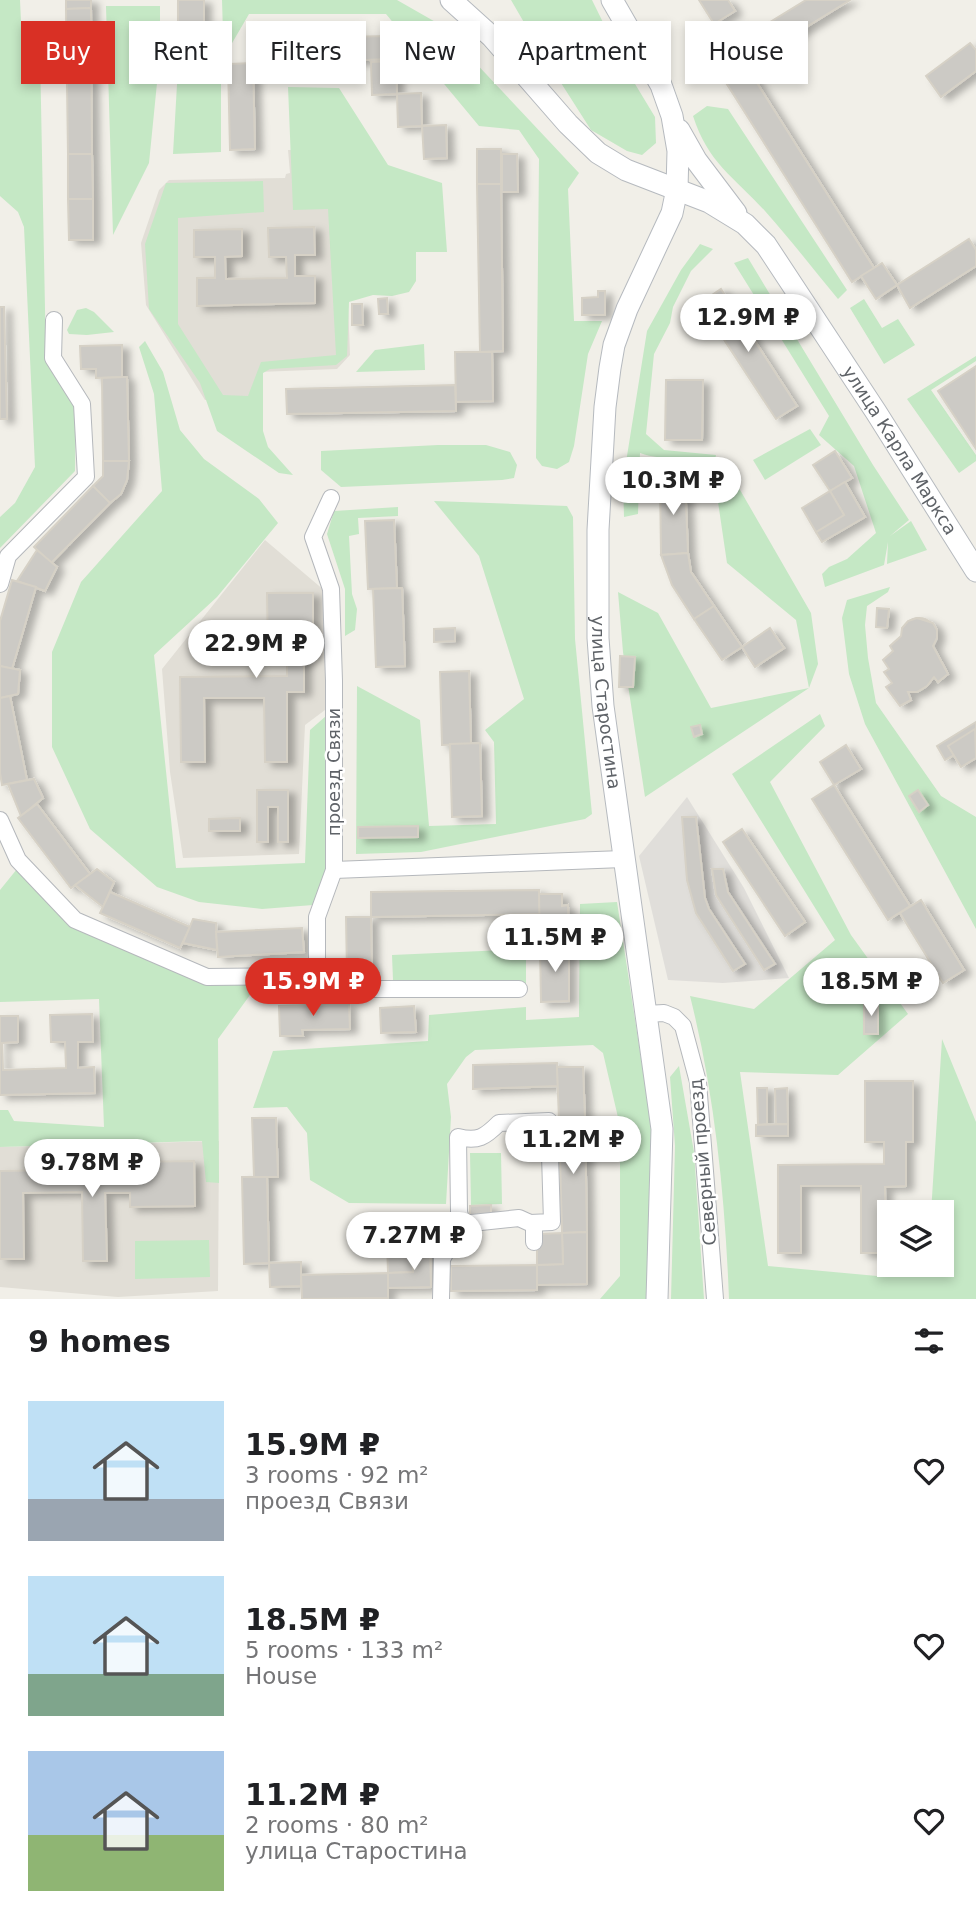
<!DOCTYPE html>
<meta charset="utf-8">
<style>
body{margin:0;font-family:"DejaVu Sans",sans-serif;background:#f6f6f6;color:#202124;height:100vh;display:flex;flex-direction:column;font-size:26px;white-space:nowrap}
*{box-sizing:border-box;margin:0}
p{font-size:23px;color:#757577}
.icon{flex:none;width:38px;height:38px;fill:none;stroke:currentColor;stroke-width:2;stroke-linecap:round;stroke-linejoin:round}
.map{position:relative;height:1299px;overflow:hidden}
.details{display:flex;flex-direction:column;background:#fff;flex:1}
.details>*{flex:none}
.top-card{position:absolute;left:21px;top:21px;width:934px;height:63px;display:flex;gap:14px}
.tools{position:absolute;left:877px;top:1200px;display:grid;gap:14px}
.tools a{display:grid;place-items:center;width:77px;height:77px;border-radius:0px;background:#fff;box-shadow:0 4px 10px #0003;font-size:35px}
.price{position:absolute;translate:-50% -60px;padding:0 16px;border-radius:24px;background:#fff;color:#222;font-size:23px;line-height:46px;filter:drop-shadow(0 2px 4px #0008)}
.price::after{content:'';position:absolute;left:50%;top:42px;width:21px;height:16px;margin-left:-10px;background:inherit;clip-path:polygon(0 0,100% 0,50% 100%)}
.price.active{background:#d93025;color:#fff}
ul{padding:0;list-style:none}
li{display:flex;align-items:center;gap:21px;height:175px;padding:0 28px}
li span{display:grid;place-items:center;flex:none;width:196px;height:140px;border-radius:0px;color:#555}
li>.icon{margin-inline-start:auto}
span .icon{width:84px;height:84px;fill:#fffc;stroke-width:1}
li b{font-size:30px}
h2{display:flex;justify-content:space-between;align-items:center;height:84px;padding:0 28px;font-size:30px}
.pill{padding:0 24px;border-radius:0px;background:#fff;box-shadow:0 4px 10px #0003;font-size:24px;line-height:63px}
.pill.active{background:#d93025;color:#fff}
.map>svg:first-child{display:block}
</style>
<div class="map">
<svg width="976" height="1299" viewBox="0 0 976 1299">
<defs>
<filter id="shadow"><feDropShadow dx="7" dy="4" stdDeviation="3.5" flood-color="#0004"/></filter>
</defs>
<rect width="100%" height="100%" fill="#f1efe8"/>
<path fill="#e0deda" d="M687,797L744,888L789,978L723,983L668,980L639,856Z"/>
<g fill="#e1ded6">
<path d="M342,149L350,355L337,369L258,372L259,400H205L146,305L141,243L159,190L169,180L285,178L286,174L290,173L288,150Z"/>
<path d="M265,540L325,591V710L305,725L299,854L183,858L170,772L162,669Z"/>
<path d="M219,1141L218,1291L118,1297L0,1287V1147Z"/>
</g>
<g fill="#c5e8c5" fill-rule="evenodd">
<path d="M0,0H20L21,22L40,52L46,360L76,408L75,471L0,548V517L15,503L35,467L24,227L18,212L0,196Z"/>
<path d="M222,0H397L439,24L579,173L568,189L574,321H602L588,354L574,446L569,462L557,469L542,466L536,458L539,159L519,130L479,126L386,14H249L221,62V152L173,154L178,67L220,48L223,33Z"/>
<path d="M511,0H592L626,69L655,117L656,143L642,155L627,151L591,130L540,50Z"/>
<path d="M106,6H160V53L149,163L113,235Z"/>
<path d="M288,87L339,88L388,165L442,183L447,252H416V281L409,292L392,296L373,295L349,302L347,356L336,365L270,369L263,373V431L268,447L293,475L279,473L217,431L200,383L149,309L145,244L166,183L263,181L264,212L178,218V324L223,395L248,396L261,362L336,355L328,209L293,210Z"/>
<path d="M707,106L728,109L847,290L838,299C814,270 790,239 765,211C734,177 708,163 693,116Z"/>
<path d="M700,244L713,249L691,271L673,307L670,323L654,354L646,434L664,450L716,455L713,469L732,476L811,613L818,664L809,688L645,797L623,652L618,592L658,613L711,708L809,688L796,620L727,563L713,468C690,455 664,462 640,453L638,514L624,517L623,481L647,331L681,270Z"/>
<path d="M748,258L873,465L909,520L890,536L911,521L927,550L887,564L888,542L884,565L825,587L822,574L829,567L847,559L876,533L854,466L819,435L829,416L734,263Z"/>
<path d="M864,299L882,328L898,319L915,345L884,364L850,308Z"/>
<path d="M86,308L94,312L114,332L87,335L69,334L67,330L77,310Z"/>
<path d="M145,341L163,372L180,430L204,459L259,499L278,523L217,597L154,655L176,868L305,863L310,730L326,716L325,872L313,905L262,909L199,902L157,887L90,829L52,747V652L81,582L162,491L154,394L139,347Z"/>
<path d="M424,344L425,370L356,372L375,350Z"/>
<path d="M976,356V361L931,390L976,455V461L959,473L907,399Z"/>
<path d="M810,429L821,445L765,480L753,460Z"/>
<path d="M438,445H486L510,452L517,465L514,478L502,480L341,487L321,470V451Z"/>
<path d="M434,501L567,506L573,517L575,639L592,814L585,819L421,852L356,854L357,686L420,720L429,826L496,824L494,742L485,730L524,699L479,556ZM417,826V837H358V827Z"/>
<path d="M398,507V516L358,518L359,534L349,536L352,594L357,609L355,630L345,636V589L327,534L334,511Z"/>
<path d="M890,587L888,592L867,606L865,625L868,658L876,703L941,796L976,817V929L865,724L849,674L842,618L847,600Z"/>
<path d="M820,714L825,726L770,782L851,935L908,1014L838,1075L740,1072L768,1266L888,1277L911,1265H942V1213H931L942,1039L976,1122V1299H729C725,1197 715,1095 690,996L754,1009L835,940L732,774Z"/>
<path d="M17,869L70,927L204,984H258L218,1039L219,1183L206,1182L202,1141L0,1147V1110H8L14,1121L104,1127L99,999L0,1002V890Z"/>
<path d="M617,902L652,1130L649,1299H600L620,1276V1126L603,1053L593,1045L475,1050L466,1057L447,1084L451,1117L446,1204L349,1203L310,1180L307,1133L287,1107L253,1108L273,1051L428,1041L429,1015L526,1007V1020L579,1017L580,904Z"/>
<path d="M526,949V983L393,980L392,955Z"/>
<path d="M679,1066L694,1152L704,1299H671L675,1146L670,1077Z"/>
<path d="M470,1153H501L502,1204L471,1205Z"/>
<path d="M209,1240L210,1277L135,1279V1241Z"/>
</g>
<g fill="#cccac5" stroke="#d6d1c6" stroke-width="2" filter="url(#shadow)">
<path d="M66,0H91V8L66,9Z"/>
<rect x="178" y="0" width="26" height="31"/>
<path d="M699,0H728L735,11L714,24Z"/>
<path d="M806,0H850L756,58L744,38Z"/>
<path d="M91,8L92,154H68L66,9Z"/>
<path d="M389,36V59L340,61L339,37Z"/>
<path d="M339,37L340,61L253,63L252,39Z"/>
<path d="M970,43L976,50V71L941,97L926,76Z"/>
<path d="M396,61L397,94L372,95L371,62Z"/>
<path d="M253,63L255,149L230,150L228,64Z"/>
<path d="M745,64L874,268L852,282L723,78Z"/>
<path d="M421,93L422,126L398,127L397,94Z"/>
<path d="M446,125L447,158L424,159L422,126Z"/>
<rect x="477" y="149" width="24" height="35"/>
<path d="M68,154H92L93,199H68Z"/>
<path d="M502,154H517L518,192H502Z"/>
<path d="M477,184H501L503,351L480,352Z"/>
<path d="M68,199H93V240H69Z"/>
<path d="M314,227L315,255H295V276H315V303L197,306V278H215V257H194V230L242,229V256L225,257L226,279L287,278L286,257H269L268,228Z"/>
<path d="M969,239L976,250V266L910,308L897,285Z"/>
<path d="M882,263L897,285L876,299L861,276Z"/>
<path d="M721,289L797,406L776,419L700,303Z"/>
<path d="M598,291H605V315H582V298L598,297Z"/>
<path d="M387,298L388,314H379L378,299Z"/>
<path d="M352,304H362L363,325H352Z"/>
<path d="M0,307H4L7,419H0Z"/>
<path d="M122,345V377L96,378V369H81L80,346Z"/>
<path d="M455,352H492L493,401L456,402Z"/>
<path d="M976,366V449L938,391Z"/>
<path d="M122,377H127L129,461H103L102,378Z"/>
<path d="M666,380H703L702,440H665Z"/>
<path d="M455,385L456,411L287,414L286,389Z"/>
<path d="M835,451L852,478L830,491L813,465Z"/>
<path d="M103,461H129L127,480L121,494L110,503L93,486L103,476Z"/>
<path d="M685,478L688,553L661,555L660,479Z"/>
<path d="M845,482L865,517L822,542L816,532L844,515L830,491Z"/>
<path d="M93,486L110,503L51,563L34,547Z"/>
<path d="M830,491L844,515L816,532L802,508Z"/>
<path d="M394,520L397,588L368,589L365,521Z"/>
<path d="M37,550L57,567L45,591L17,581Z"/>
<path d="M688,553L691,572L714,606L694,619L672,585L661,555Z"/>
<path d="M12,580L36,587L12,669L0,666V621Z"/>
<path d="M402,588L405,666L376,667L373,589Z"/>
<path d="M267,593H313V654H304V692H287V762H265L264,698H204L205,762H181L180,677L287,676V653H268Z"/>
<path d="M714,606L742,647L722,660L694,619Z"/>
<path d="M877,608L889,609L887,628L876,627Z"/>
<circle cx="919" cy="635" r="17"/>
<path d="M917,618L933,623L937,630V638L933,646L948,674L938,682L934,677L927,686L917,692H908L911,700L900,706L886,687L892,683L884,672L889,669L883,660L893,651L890,646L901,636L902,628L908,621Z"/>
<path d="M455,628V641L434,642V629Z"/>
<path d="M770,628L784,648L755,667L742,647Z"/>
<path d="M620,656L635,657L633,687H619Z"/>
<path d="M0,666L20,670L18,694L0,698Z"/>
<path d="M469,671L471,744L442,745L440,672Z"/>
<path d="M10,696L27,780L2,785L0,773V698Z"/>
<path d="M976,722V731L948,746L954,755L945,760L937,746Z"/>
<path d="M700,725L702,734L694,737L691,727Z"/>
<path d="M975,729L976,758L961,767L948,746Z"/>
<path d="M480,743L482,816L452,817L450,744Z"/>
<path d="M846,745L861,769L834,785L820,762Z"/>
<path d="M34,779L43,798L21,816L8,784Z"/>
<path d="M834,785L910,906L888,920L812,799Z"/>
<path d="M257,790H288V842H278V807H268V842H257Z"/>
<path d="M918,790L928,805L919,812L909,796Z"/>
<path d="M37,804L90,874L71,888L18,818Z"/>
<path d="M682,817H696L705,898L709,909L745,964L733,971L696,913L687,880Z"/>
<path d="M240,818V831H209V819Z"/>
<path d="M418,826V837L358,838V827Z"/>
<path d="M742,829L805,922L785,936L723,842Z"/>
<path d="M97,869L114,882L103,907L75,885Z"/>
<path d="M712,869H723L728,892L775,964L764,970L716,895Z"/>
<path d="M539,890L540,914L371,917V892Z"/>
<path d="M110,892L190,927L180,948L100,913Z"/>
<path d="M539,894H562V906L568,905L569,946H540Z"/>
<path d="M921,900L964,970L943,983L900,913Z"/>
<path d="M346,917H371L372,974H347Z"/>
<path d="M193,919L216,923L217,950L183,943Z"/>
<path d="M302,928L304,952L218,957L216,932Z"/>
<path d="M540,946H569V1001L541,1002Z"/>
<rect x="864" y="1003" width="14" height="31"/>
<path d="M349,1004L350,1029L302,1030L303,1036H280L279,1006Z"/>
<path d="M414,1006L416,1032L381,1033L380,1008Z"/>
<path d="M92,1014L93,1042H78V1068L94,1067L95,1093L0,1095V1016H18V1042L2,1043L3,1070L66,1068L65,1042H51L50,1015Z"/>
<path d="M557,1063L558,1086L473,1089V1065Z"/>
<path d="M557,1067H583L585,1119L559,1120Z"/>
<path d="M865,1081H913V1142H906V1186L885,1187L886,1253H861V1186H801V1253H778V1165L884,1164V1142H865Z"/>
<path d="M757,1088H767V1124L758,1125Z"/>
<path d="M787,1088L788,1124H776L775,1089Z"/>
<path d="M252,1118H276L278,1177H254Z"/>
<path d="M585,1119L587,1232L562,1233L559,1120Z"/>
<path d="M788,1124V1136H756V1125Z"/>
<path d="M194,1161L195,1206L130,1207V1193H105L107,1261H83L82,1192L23,1193L24,1259H0V1171L107,1169V1179H130V1162Z"/>
<path d="M242,1177H267L269,1263L244,1264Z"/>
<path d="M491,1205V1215L470,1216V1206Z"/>
<path d="M587,1232V1284L537,1285V1265L563,1264L562,1233Z"/>
<path d="M562,1233L563,1264L537,1265V1234Z"/>
<path d="M387,1241H412L413,1272L388,1273Z"/>
<path d="M413,1248H430L431,1287L388,1288V1273L413,1272Z"/>
<path d="M301,1262V1286L270,1287L269,1263Z"/>
<path d="M537,1265V1290L451,1291V1266Z"/>
<path d="M388,1273V1298L302,1299L301,1275Z"/>
</g>
<g fill="none" stroke-linecap="round" stroke-linejoin="round">
<defs>
<g id="street">
<path d="M0,584L8,556L86,477L82,404L53,358L54,320"/>
<path d="M0,820L18,860L75,920L207,977L301,976L311,974L317,967L331,981L354,989H519"/>
<path d="M334,870L623,859"/>
<path d="M317,967V917L334,870V681L331,589L313,537L331,498"/>
<path d="M646,1014L664,1013L674,1017L683,1026L698,1082L715,1299"/>
<path d="M534,1223V1242"/>
<path d="M441,1299L442,1259L462,1224L459,1212L458,1137C478,1142 485,1137 499,1123L549,1121L552,1222L530,1223L519,1218L462,1224"/>
</g>
<g id="secondary">
<path id="s1" d="M451,0L492,37L568,124L598,153L626,170L709,202L745,224L766,245L876,412L976,571"/>
<path id="s2" d="M612,0L661,85L672,116L678,151L677,189L672,213L627,309L614,345L610,368L605,407L598,530V638L603,706L662,1129L657,1299"/>
<path d="M679,130L696,160L736,213"/>
</g>
</defs>
<use href="#street" stroke="#b5b8bc" stroke-width="18"/>
<use href="#secondary" stroke="#b6babf" stroke-width="23"/>
<use href="#street" stroke="#fff" stroke-width="16"/>
<use href="#secondary" stroke="#fff" stroke-width="21"/>
</g>
<g text-anchor="middle" stroke-width="5" stroke-linejoin="round" paint-order="stroke">
<g font-size="18" fill="#5f6368" stroke="#fff">
<text dy="6" stroke="none"><textPath href="#s1" startOffset="651">улица Карла Маркса</textPath></text>
<text dy="6" stroke="none"><textPath href="#s2" startOffset="732">улица Старостина</textPath></text>
<text transform="translate(334 772) rotate(-90)" y="6">проезд Связи</text>
<text transform="translate(703 1162) rotate(-95)" y="6">Северный проезд</text>
</g>
</g>
</svg>
<div class="tools">
<a><svg class="icon" aria-label="layers" viewBox="0 0 24 24"><path d="M12 4l9 5-9 5-9-5zM3 14l9 5 9-5"/></svg></a>
</div>
<b class="price" style="left:748px;top:354px">12.9M ₽</b>
<b class="price" style="left:673px;top:517px">10.3M ₽</b>
<b class="price" style="left:256px;top:680px">22.9M ₽</b>
<b class="price" style="left:555px;top:974px">11.5M ₽</b>
<b class="price active" style="left:313px;top:1018px">15.9M ₽</b>
<b class="price" style="left:871px;top:1018px">18.5M ₽</b>
<b class="price" style="left:573px;top:1176px">11.2M ₽</b>
<b class="price" style="left:92px;top:1199px">9.78M ₽</b>
<b class="price" style="left:414px;top:1272px">7.27M ₽</b>
<div class="top-card">
<a class="pill active">Buy</a>
<a class="pill">Rent</a>
<a class="pill">Filters</a>
<a class="pill">New</a>
<a class="pill">Apartment</a>
<a class="pill">House</a>
</div>
</div>
<section class="details">
<h2>9 homes<svg class="icon" aria-label="filters" viewBox="0 0 24 24"><path d="M4 7h16M4 17h16"/><circle cx="9" cy="7" r="2"/><circle cx="15" cy="17" r="2"/></svg></h2>
<ul>
<li><span style="background:linear-gradient(#bfe0f5 70%,#9aa5b1 0)"><svg class="icon" aria-label="home" viewBox="0 0 24 24"><path d="M3 11l9-7 9 7M6 9v11h12V9"/></svg></span><div><b>15.9M ₽</b><p>3 rooms · 92 m²</p><p>проезд Связи</p></div><svg class="icon" aria-label="heart" viewBox="0 0 24 24"><path d="M12 20l-8-8c-3-5 5-10 8-4 3-6 11-1 8 4z"/></svg></li>
<li><span style="background:linear-gradient(#bfe0f5 70%,#7fa58c 0)"><svg class="icon" aria-label="home" viewBox="0 0 24 24"><path d="M3 11l9-7 9 7M6 9v11h12V9"/></svg></span><div><b>18.5M ₽</b><p>5 rooms · 133 m²</p><p>House</p></div><svg class="icon" aria-label="heart" viewBox="0 0 24 24"><path d="M12 20l-8-8c-3-5 5-10 8-4 3-6 11-1 8 4z"/></svg></li>
<li><span style="background:linear-gradient(#a9c7e8 60%,#8fb573 0)"><svg class="icon" aria-label="home" viewBox="0 0 24 24"><path d="M3 11l9-7 9 7M6 9v11h12V9"/></svg></span><div><b>11.2M ₽</b><p>2 rooms · 80 m²</p><p>улица Старостина</p></div><svg class="icon" aria-label="heart" viewBox="0 0 24 24"><path d="M12 20l-8-8c-3-5 5-10 8-4 3-6 11-1 8 4z"/></svg></li>
</ul>
</section>
